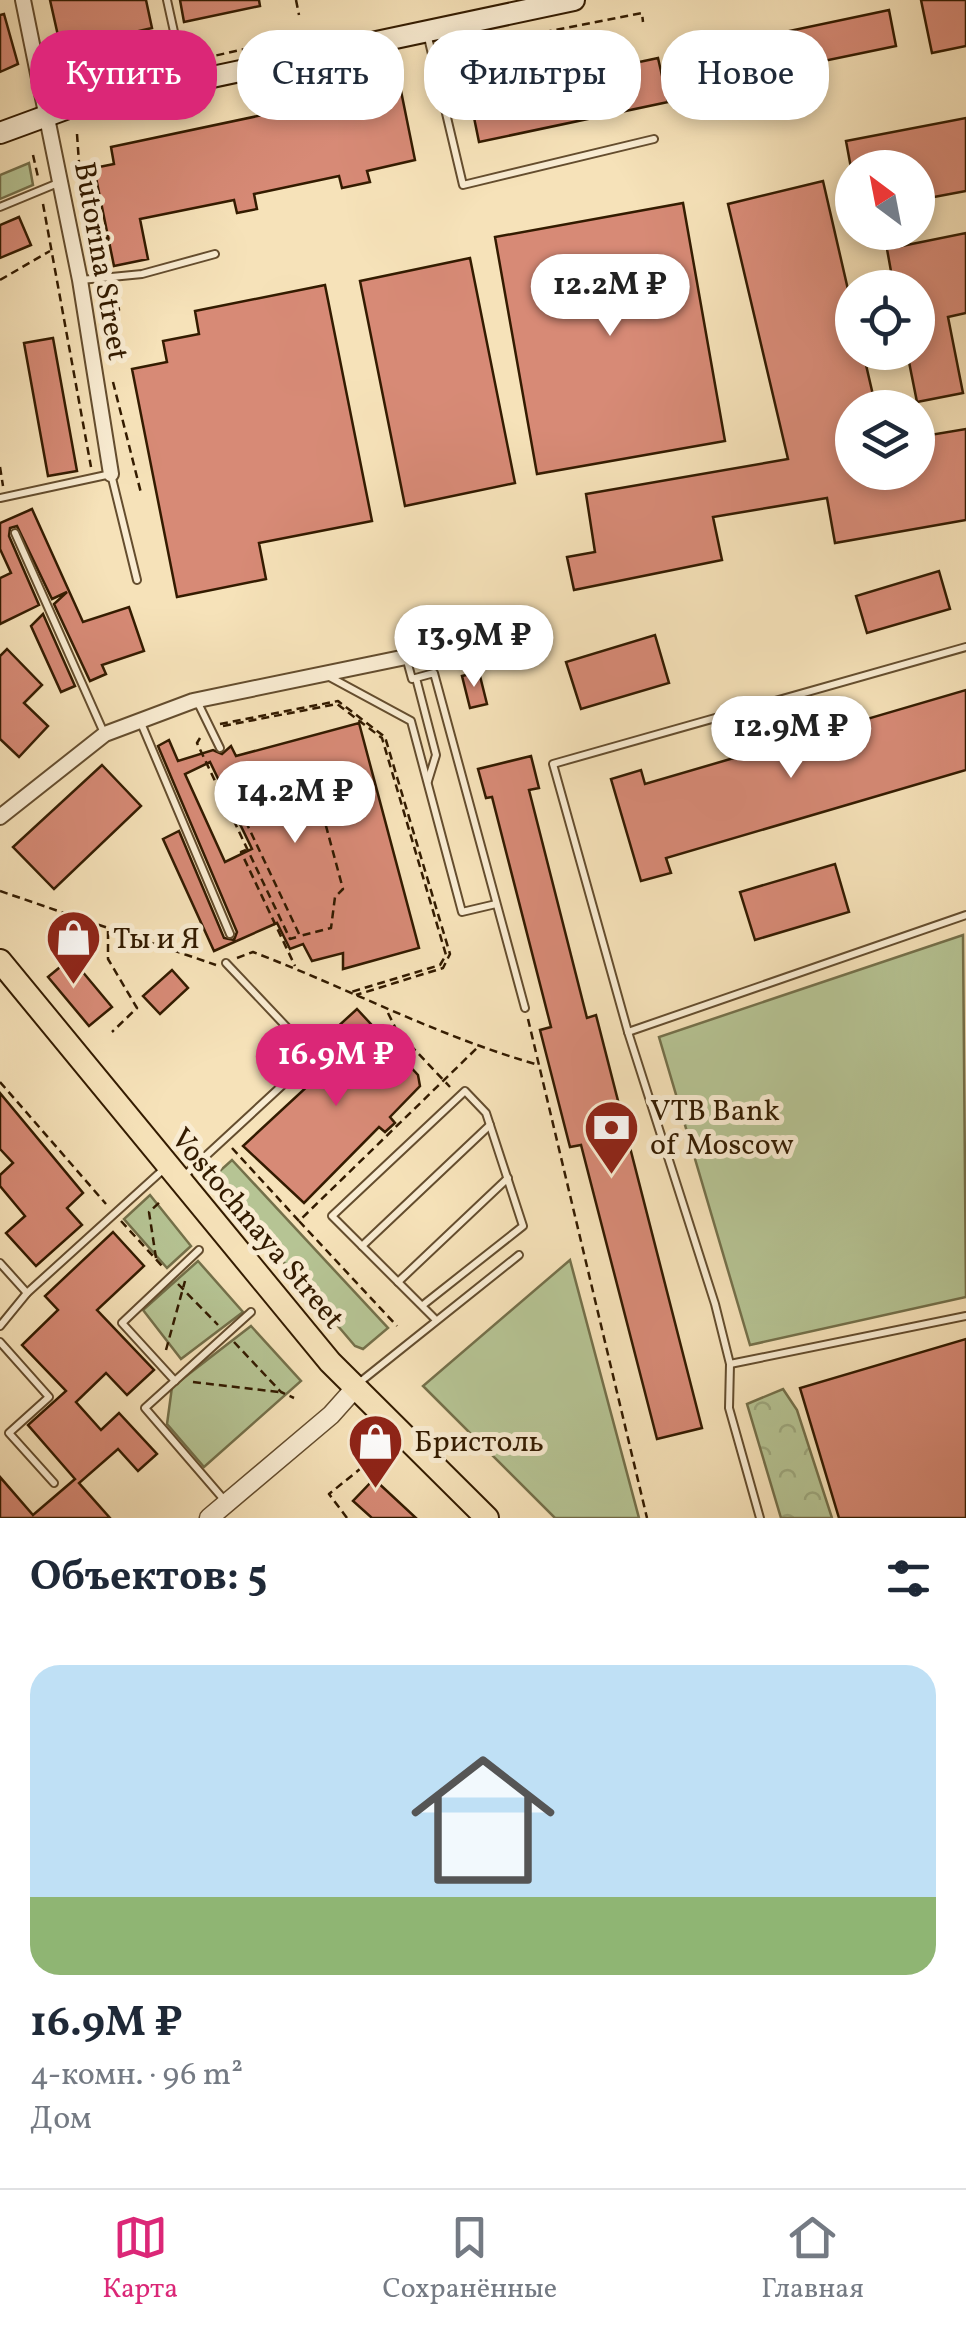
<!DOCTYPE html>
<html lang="ru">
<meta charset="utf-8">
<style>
body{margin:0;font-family:Vollkorn,serif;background:#f2f2f3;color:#1f2937;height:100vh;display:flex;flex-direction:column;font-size:38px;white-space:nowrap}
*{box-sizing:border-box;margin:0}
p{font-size:32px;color:#747a83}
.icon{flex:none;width:55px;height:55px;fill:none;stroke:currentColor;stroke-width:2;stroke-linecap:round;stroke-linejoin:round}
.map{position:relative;height:1518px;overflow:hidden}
.details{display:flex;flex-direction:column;background:#fff;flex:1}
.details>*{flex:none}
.guide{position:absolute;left:30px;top:30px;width:908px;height:90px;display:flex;gap:20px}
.needle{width:65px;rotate:328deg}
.tools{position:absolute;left:835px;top:150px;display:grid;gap:20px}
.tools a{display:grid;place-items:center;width:100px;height:100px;border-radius:50%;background:#fff;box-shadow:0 5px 15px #0003;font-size:50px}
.price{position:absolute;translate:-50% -85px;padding:0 22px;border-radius:35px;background:#fff;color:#222;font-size:32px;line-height:65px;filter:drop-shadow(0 2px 5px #0008)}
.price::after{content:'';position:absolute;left:50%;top:60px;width:30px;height:22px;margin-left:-15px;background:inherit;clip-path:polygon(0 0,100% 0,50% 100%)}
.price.selected{background:#db2777;color:#fff}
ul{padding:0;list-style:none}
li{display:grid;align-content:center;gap:20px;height:530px;padding:0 30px}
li+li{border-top:2px solid #e0e1e3}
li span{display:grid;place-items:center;height:310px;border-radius:30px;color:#555}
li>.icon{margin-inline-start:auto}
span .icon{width:180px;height:180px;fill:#fffc;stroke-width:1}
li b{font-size:42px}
h2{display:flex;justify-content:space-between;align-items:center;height:120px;padding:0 30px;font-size:42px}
.tag{padding:0 35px;border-radius:40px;background:#fff;box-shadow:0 5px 15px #0003;font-size:35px;line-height:90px}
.tag.selected{background:#db2777;color:#fff}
.tab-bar{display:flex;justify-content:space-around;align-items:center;height:140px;border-top:2px solid #e0e1e3;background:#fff;font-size:28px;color:#747a83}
.tab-bar a{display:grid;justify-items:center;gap:5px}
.tab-bar .selected{color:#db2777}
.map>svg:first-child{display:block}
</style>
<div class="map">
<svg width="966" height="1518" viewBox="0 0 966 1518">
<defs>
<pattern id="forest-crowns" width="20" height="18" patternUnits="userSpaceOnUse" patternTransform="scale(2.5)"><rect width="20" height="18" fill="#b6c494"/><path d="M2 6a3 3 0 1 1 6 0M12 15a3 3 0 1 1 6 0" fill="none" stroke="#9da87e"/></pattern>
</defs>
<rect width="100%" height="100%" fill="#f6e2b9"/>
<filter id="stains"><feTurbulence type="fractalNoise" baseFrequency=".002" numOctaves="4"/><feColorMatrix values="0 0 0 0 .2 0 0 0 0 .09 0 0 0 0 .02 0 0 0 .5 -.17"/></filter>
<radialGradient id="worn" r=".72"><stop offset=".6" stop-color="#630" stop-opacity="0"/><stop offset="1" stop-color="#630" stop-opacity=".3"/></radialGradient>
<g fill="#b6c494" stroke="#74704a" stroke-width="2.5">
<path d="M29,163L33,185L0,199V175Z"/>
<path d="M963,935L966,1297L750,1345L659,1037Z"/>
<path d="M232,1160L388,1328L363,1349L355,1346L212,1178Z"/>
<path d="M150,1195L191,1246L167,1268L124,1219Z"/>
<path d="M570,1260L639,1518H555L423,1386Z"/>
<path d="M198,1261L243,1312L181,1359L143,1310Z"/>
<path d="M251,1326L301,1381L204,1467L167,1424L172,1387Z"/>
</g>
<path fill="url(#forest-crowns)" stroke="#74704a" stroke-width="2.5" d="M783,1389L797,1410L832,1518H781L747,1404Z"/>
<g fill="#d78a76" stroke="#331b00" stroke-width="2.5" fill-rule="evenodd">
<path d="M50,0H146L152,28L61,49Z"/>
<path d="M180,0H259L260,6L184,22Z"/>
<path d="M921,0H966V46L932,53Z"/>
<path d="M889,10L896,46L698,87L690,52Z"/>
<path d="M4,14L18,64L0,72V15Z"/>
<path d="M658,58L668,102L479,142L470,98Z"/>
<path d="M400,86L415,160L367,171L370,182L342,188L339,176L254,194L257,209L237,213L234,200L140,219L148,259L114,266L94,168L114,164L111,147Z"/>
<path d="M966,118V191L918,200V168H851L846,141Z"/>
<path d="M823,181L852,307V352H863L876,408H852V472H918V437L966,429V520L835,543L827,498L713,517L722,560L574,590L567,557L595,552L586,494L788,459L728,204Z"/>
<path d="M683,203L725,441L537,474L495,237Z"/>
<path d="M19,217L31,245L0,258V225Z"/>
<path d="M966,233V313L948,317L963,393L917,402L907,352H918V288H894L887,249Z"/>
<path d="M470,258L515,483L405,506L360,281Z"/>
<path d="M325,285L372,521L259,543L266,579L177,597L132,369L167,362L163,341L199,334L195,311Z"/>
<path d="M116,289L119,310L106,327L99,292Z"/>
<path d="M53,338L77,471L48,476L24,343Z"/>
<path d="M32,509L83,622L129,607L144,651L102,665L106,674L90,681L54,604L67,592L52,599L17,526L10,528L9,536L39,605L0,624V578L11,573L0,549V523Z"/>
<path d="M939,571L950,609L867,633L856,596Z"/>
<path d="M43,614L75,686L61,692L31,626Z"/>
<path d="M655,635L669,683L581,709L566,662Z"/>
<path d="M7,649L42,685L24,703L48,726L19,757L0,739V656Z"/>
<path d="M479,672L487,704L470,708L462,676Z"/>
<path d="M966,690V770L666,858L671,873L641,881L611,779L641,770L645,784Z"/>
<path d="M359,723L419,948L343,969V953L312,961L303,944L290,949L277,923L214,951L163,839L179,831L224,938L234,940L237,932L158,746L169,740L178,761L213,750L222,754L231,746L236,756ZM210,762L252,849L225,862L185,774Z"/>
<path d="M531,756L539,788L529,790L587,1018L596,1015L702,1428L657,1439L581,1145L570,1147L540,1030L551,1027L492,797L486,798L478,769Z"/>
<path d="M102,765L141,806L54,889L13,847Z"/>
<path d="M835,864L849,912L755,940L740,892Z"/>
<path d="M71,958L112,1007L89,1026L48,977Z"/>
<path d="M172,970L188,988L160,1014L143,996Z"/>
<path d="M357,1009L418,1075L420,1086L390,1117L395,1123L385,1132L379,1127L304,1203L243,1146L338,1058L322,1041Z"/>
<path d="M0,1093L83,1193L67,1208L82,1225L36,1266L6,1233L25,1216L0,1186V1175L13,1163L0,1149Z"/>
<path d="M113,1232L144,1266L97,1310L154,1370L127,1395L106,1373L76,1402L101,1430L119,1413L157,1454L138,1471L118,1449L79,1483L110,1518H0V1477L33,1515L75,1479L28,1425L66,1391L22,1345L58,1310L45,1296Z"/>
<path d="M966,1339V1518H839L800,1388Z"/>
<path d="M374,1479L416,1518H372L353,1501Z"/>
</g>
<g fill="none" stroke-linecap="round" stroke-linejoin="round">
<defs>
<g id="service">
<path d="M167,0L184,77"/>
<path d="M427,33L463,185L654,139"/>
<path d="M0,207L58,183"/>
<path d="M81,280L142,274L215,254"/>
<path d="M0,498L111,474L137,580"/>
<path d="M15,533L104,733"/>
<path d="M406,657L412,679L434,673L525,1008"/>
<path d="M326,675L411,721L462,912L496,904"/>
<path d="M416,678L436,755L428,781"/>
<path d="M197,701L220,748"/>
<path d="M141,723L230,934"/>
<path d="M628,1032L966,915"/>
<path d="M183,1177L314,1056L226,963"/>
<path d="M362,1246L490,1125"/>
<path d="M0,1263L27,1293"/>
<path d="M398,1282L508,1178"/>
<path d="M423,1305L523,1226L486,1113L465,1091L332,1216L435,1319"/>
<path d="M0,1326L27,1293L165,1168"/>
<path d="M0,1342L49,1397L9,1433L54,1483"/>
<path d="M730,1364L966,1316"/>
<path d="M175,1381L122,1323L199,1250"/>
<path d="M360,1382L519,1255"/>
<path d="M226,1502L145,1408L251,1312"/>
<path d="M760,1518L729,1408L730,1364L715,1304L628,1032L553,764L966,647"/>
</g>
<g id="minor">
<path d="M23,0L80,280L111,474"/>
<path d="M0,817L105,734L193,701L406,657"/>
</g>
<path id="tertiary" d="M209,1518L331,1415L356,1387"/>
<path id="secondary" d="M0,133L71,107L574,0"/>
<path id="primary" d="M0,961L330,1362L487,1518"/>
</defs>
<use href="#service" stroke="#644d2e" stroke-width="10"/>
<use href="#minor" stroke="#644d2e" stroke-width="18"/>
<use href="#tertiary" stroke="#644d2e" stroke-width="21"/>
<use href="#secondary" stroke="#331b00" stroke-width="24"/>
<use href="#primary" stroke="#331b00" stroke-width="26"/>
<g stroke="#331b00" stroke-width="2.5" stroke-dasharray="8 5" stroke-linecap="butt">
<path d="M296,0L299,15"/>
<path d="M542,42L540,33L642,13L643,22"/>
<path d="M191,61L308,35"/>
<path d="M149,70L170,65"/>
<path d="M77,134L82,207"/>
<path d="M33,155L38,177"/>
<path d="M43,204L91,467"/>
<path d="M0,280L50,251"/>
<path d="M113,382L141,493"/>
<path d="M0,467L3,486"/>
<path d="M220,724L338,701L385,737L450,954L443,968L356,995"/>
<path d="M223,726L337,704L382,738L446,955L440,965L351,992"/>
<path d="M200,738L197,743L290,939L300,936"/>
<path d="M319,800L343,889L335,897L331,928L300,936L245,820Z"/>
<path d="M246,850L241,852L295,966"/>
<path d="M0,891L216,965"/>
<path d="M108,931V959L137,1008L112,1032"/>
<path d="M237,958L253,952C350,989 439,1037 539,1065"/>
<path d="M388,1013L397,1031L450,1087"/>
<path d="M528,1019L647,1518"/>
<path d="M0,1082L106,1204"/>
<path d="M232,1148L299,1221L477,1048"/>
<path d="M121,1221L163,1267"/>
<path d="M299,1221L397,1326"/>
<path d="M156,1258L149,1212L161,1201"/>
<path d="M178,1284L218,1325"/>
<path d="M234,1342L281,1392L294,1398"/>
<path d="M166,1350L185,1281"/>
<path d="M193,1382L279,1392"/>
<path d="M347,1518L329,1494L380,1453"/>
</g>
<use href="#service" stroke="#f9ecd2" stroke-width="6"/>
<use href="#minor" stroke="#f9ecd2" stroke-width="14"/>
<use href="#tertiary" stroke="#f9ecd2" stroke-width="18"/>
<use href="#secondary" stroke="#f9ecd2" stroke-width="20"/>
<use href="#primary" stroke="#f6e2b9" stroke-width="22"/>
</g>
<defs>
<symbol id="shop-pin" viewBox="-11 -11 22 30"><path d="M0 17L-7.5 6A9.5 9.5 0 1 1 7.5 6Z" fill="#8f2418" stroke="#f9ecd2"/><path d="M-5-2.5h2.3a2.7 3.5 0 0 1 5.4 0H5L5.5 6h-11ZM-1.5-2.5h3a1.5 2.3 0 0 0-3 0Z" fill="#fff"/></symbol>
<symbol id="bank-pin" viewBox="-11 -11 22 30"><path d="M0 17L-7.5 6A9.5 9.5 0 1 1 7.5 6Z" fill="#8f2418" stroke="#f9ecd2"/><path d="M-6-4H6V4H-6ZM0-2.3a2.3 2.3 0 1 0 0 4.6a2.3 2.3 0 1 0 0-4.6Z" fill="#fff"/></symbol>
</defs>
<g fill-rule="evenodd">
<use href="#shop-pin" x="42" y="906" width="63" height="86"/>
<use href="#bank-pin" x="580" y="1096" width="63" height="86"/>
<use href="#shop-pin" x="344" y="1410" width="63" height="86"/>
</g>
<g text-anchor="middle" stroke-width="10" stroke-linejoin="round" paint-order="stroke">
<g font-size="30" fill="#331b00" stroke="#f9ecd2">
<text transform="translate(102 261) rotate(80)" y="10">Butorina Street</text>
<text transform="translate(258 1228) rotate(50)" y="10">Vostochnaya Street</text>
</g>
<g font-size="30" fill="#331b00" stroke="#f9ecd2" text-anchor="start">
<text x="113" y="948">Ты и Я</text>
<text x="650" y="1120">VTB Bank<tspan x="650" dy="34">of Moscow</tspan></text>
<text x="414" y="1451">Бристоль</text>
</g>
</g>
<rect width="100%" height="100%" filter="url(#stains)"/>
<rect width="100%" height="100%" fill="url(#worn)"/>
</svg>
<div class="tools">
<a><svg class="needle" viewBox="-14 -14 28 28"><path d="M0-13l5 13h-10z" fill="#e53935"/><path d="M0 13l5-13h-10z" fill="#747a83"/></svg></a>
<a><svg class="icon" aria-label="locate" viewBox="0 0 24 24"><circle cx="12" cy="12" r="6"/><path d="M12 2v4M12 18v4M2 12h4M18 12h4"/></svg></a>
<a><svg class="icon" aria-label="layers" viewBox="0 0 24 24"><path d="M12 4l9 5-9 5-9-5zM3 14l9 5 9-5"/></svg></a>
</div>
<b class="price" style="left:610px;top:339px">12.2M ₽</b>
<b class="price" style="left:474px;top:690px">13.9M ₽</b>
<b class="price" style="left:791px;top:781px">12.9M ₽</b>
<b class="price" style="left:295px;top:846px">14.2M ₽</b>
<b class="price selected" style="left:336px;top:1109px">16.9M ₽</b>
<div class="guide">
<a class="tag selected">Купить</a>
<a class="tag">Снять</a>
<a class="tag">Фильтры</a>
<a class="tag">Новое</a>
</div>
</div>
<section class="details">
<h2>Объектов: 5<svg class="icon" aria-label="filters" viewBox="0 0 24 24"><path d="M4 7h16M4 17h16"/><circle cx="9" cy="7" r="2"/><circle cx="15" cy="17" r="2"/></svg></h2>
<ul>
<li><span style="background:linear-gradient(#bfe0f5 75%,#8fb573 0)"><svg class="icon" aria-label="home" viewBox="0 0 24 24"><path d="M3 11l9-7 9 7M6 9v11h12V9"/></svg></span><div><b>16.9M ₽</b><p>4-комн. · 96 m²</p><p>Дом</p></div></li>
</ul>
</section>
<nav class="tab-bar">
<a class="selected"><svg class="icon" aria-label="map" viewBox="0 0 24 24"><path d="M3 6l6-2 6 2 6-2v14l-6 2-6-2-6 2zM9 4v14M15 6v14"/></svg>Карта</a>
<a><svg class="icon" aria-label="saved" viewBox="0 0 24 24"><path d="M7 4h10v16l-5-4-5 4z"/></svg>Сохранённые</a>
<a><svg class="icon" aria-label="home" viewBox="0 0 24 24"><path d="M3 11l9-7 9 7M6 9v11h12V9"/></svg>Главная</a>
</nav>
